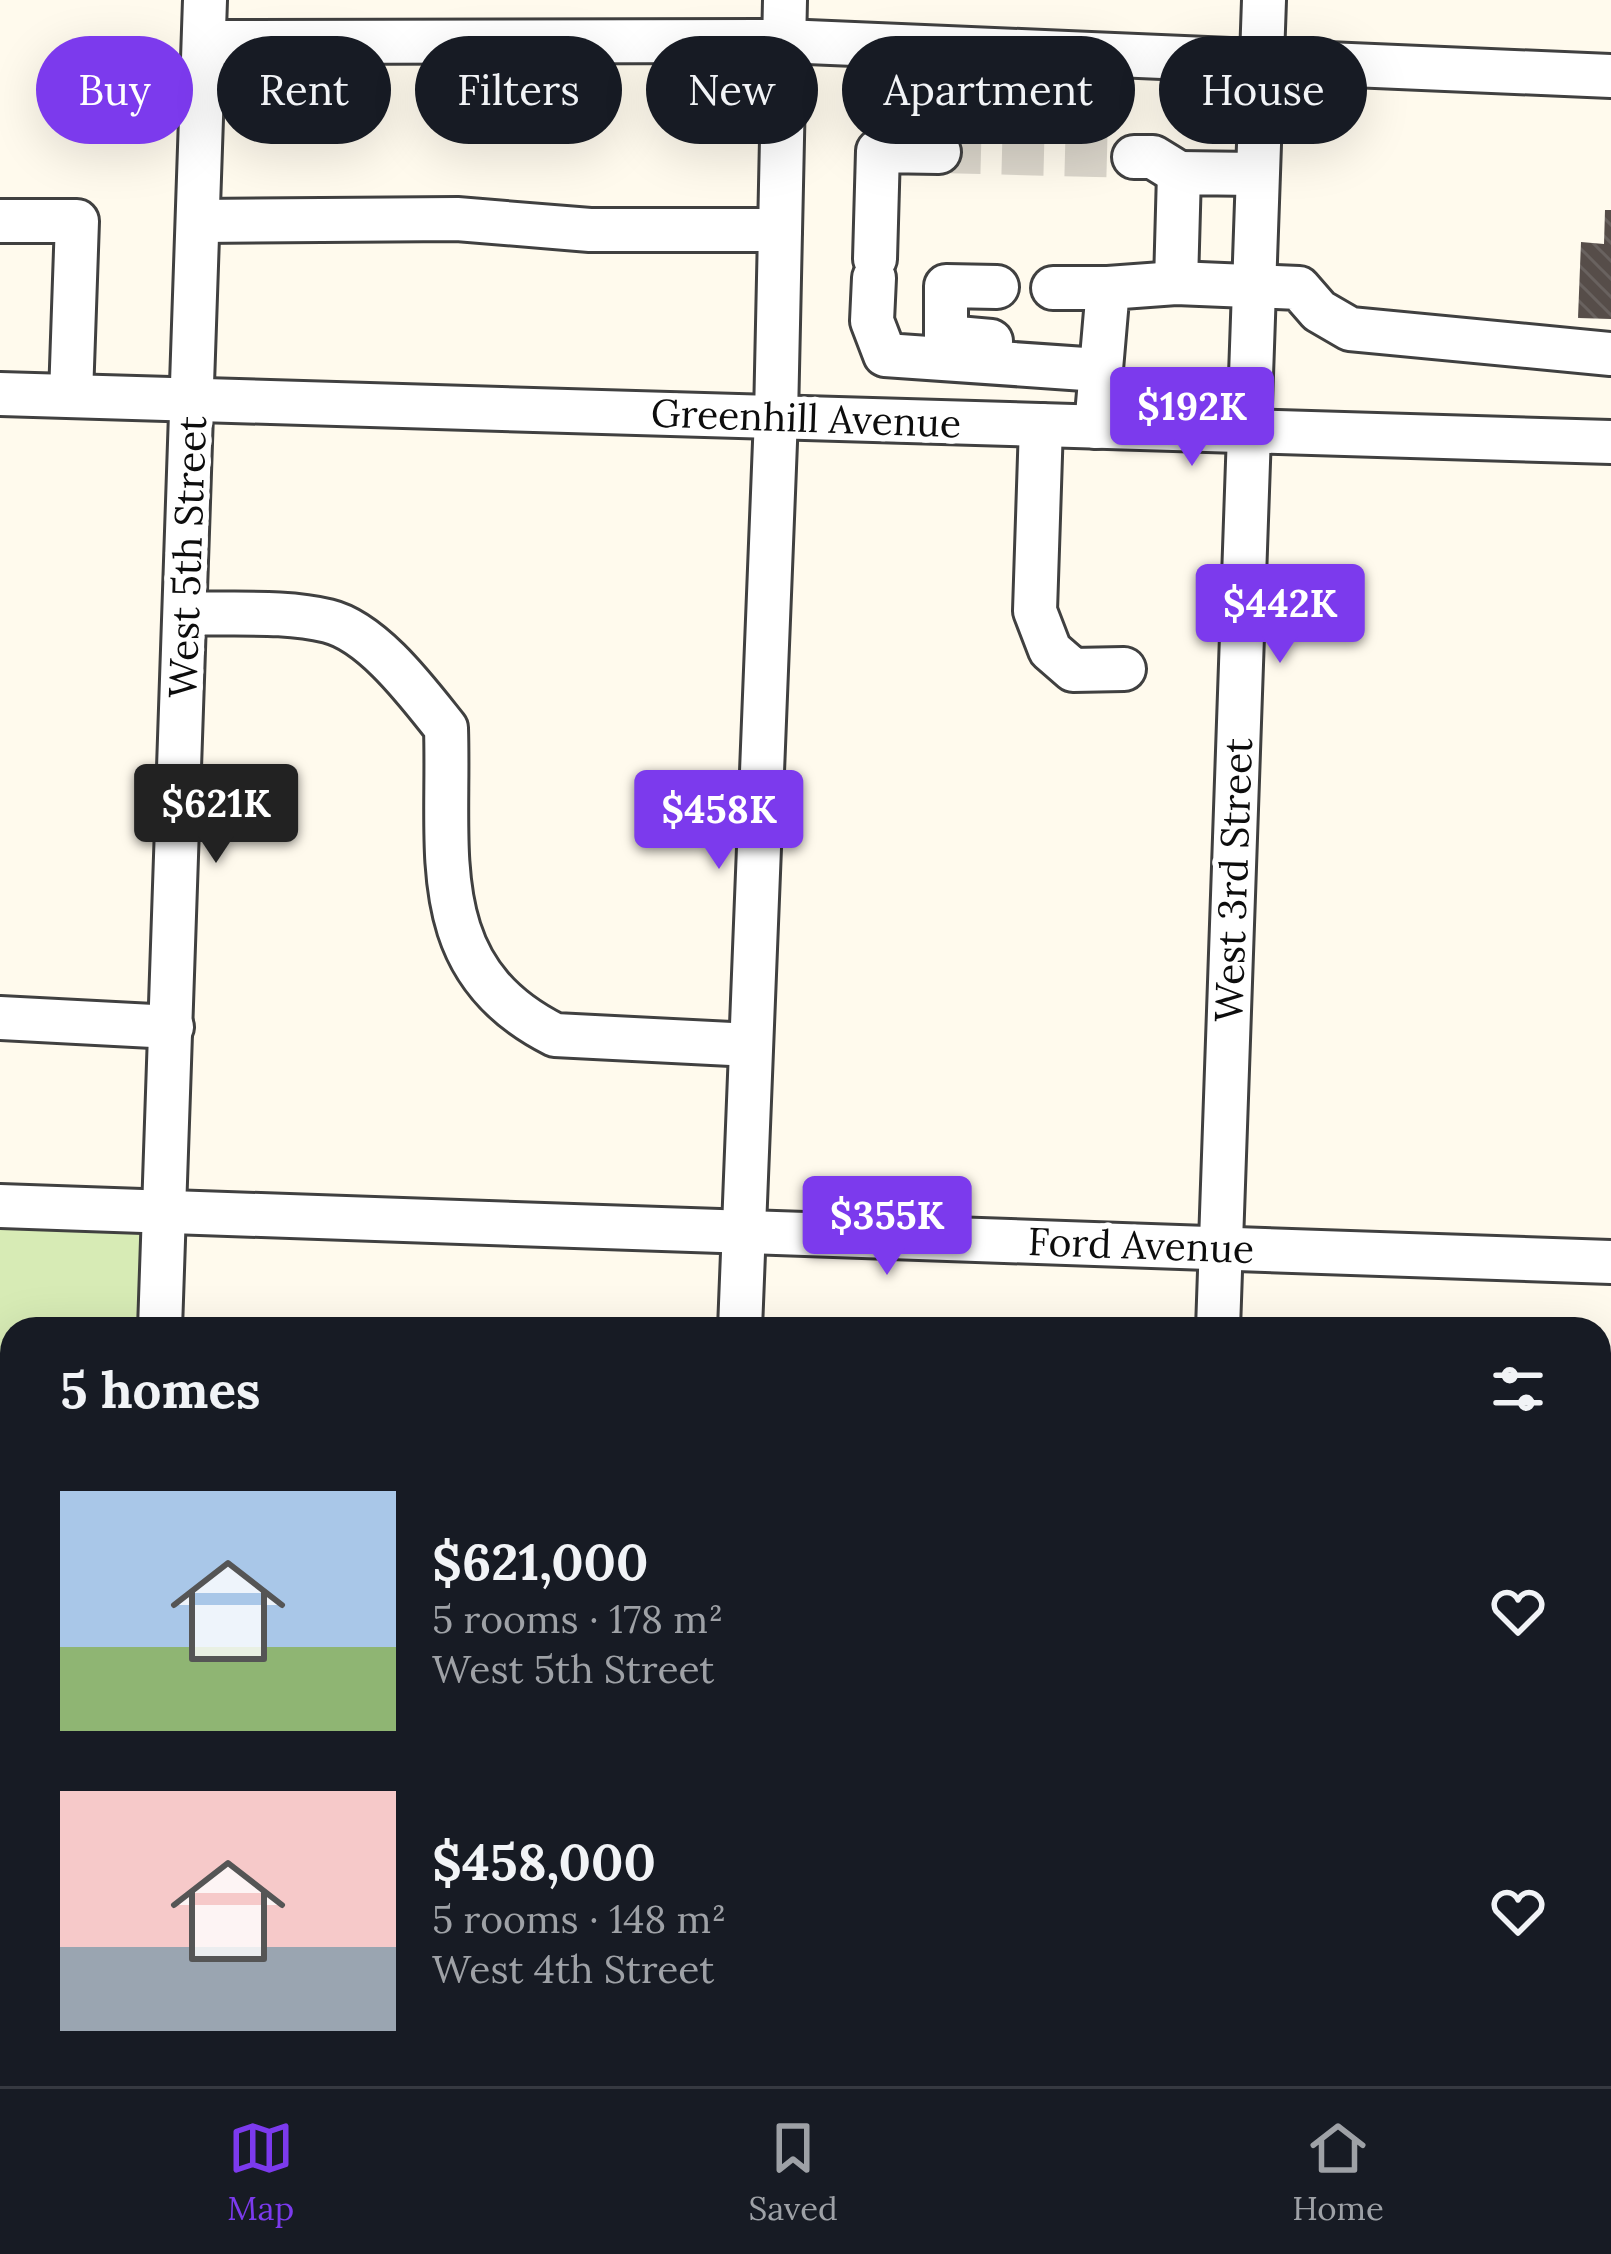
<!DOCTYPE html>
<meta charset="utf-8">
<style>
body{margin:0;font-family:Lora,serif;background:#20242c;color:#f1f3f6;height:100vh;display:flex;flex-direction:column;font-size:45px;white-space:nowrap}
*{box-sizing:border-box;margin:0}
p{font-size:39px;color:#9ea1a6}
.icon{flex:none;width:66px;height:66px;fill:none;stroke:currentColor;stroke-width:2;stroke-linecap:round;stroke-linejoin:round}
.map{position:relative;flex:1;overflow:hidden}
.drawer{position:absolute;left:0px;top:1317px;width:1611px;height:771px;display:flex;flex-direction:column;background:#171b24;border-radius:36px 36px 0 0;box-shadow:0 12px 48px #0002}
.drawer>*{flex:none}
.banner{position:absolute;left:36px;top:36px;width:1539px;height:108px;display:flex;gap:24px}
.price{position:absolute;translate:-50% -102px;padding:0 27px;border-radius:12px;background:#7c3aed;color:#fff;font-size:39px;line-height:78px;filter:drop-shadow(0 3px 6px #0008)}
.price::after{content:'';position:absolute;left:50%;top:72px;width:36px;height:27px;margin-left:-18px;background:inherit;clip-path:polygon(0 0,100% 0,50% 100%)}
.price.selected{background:#222;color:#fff}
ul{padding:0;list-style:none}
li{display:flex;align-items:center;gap:36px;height:300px;padding:0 60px}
li span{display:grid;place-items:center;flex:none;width:336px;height:240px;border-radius:0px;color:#555}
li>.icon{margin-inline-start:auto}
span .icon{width:144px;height:144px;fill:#fffc;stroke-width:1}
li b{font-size:51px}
h2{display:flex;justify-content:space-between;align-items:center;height:144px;padding:0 60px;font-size:51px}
.pill{padding:0 42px;border-radius:54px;background:#171b24;box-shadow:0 12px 48px #0002;font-size:42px;line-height:108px}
.pill.selected{background:#7c3aed;color:#fff}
.dock{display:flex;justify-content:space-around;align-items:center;height:168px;border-top:3px solid #363941;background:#171b24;font-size:33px;color:#9ea1a6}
.dock a{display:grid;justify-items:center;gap:6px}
.dock .selected{color:#7c3aed}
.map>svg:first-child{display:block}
</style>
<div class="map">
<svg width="1611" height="2086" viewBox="0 0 1611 2086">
<defs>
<pattern id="building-back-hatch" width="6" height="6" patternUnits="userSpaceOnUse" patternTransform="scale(3)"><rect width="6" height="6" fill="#564d49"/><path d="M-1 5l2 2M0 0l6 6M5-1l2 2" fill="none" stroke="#69625f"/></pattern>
</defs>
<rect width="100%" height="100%" fill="#fffaed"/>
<path fill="#d7ebb5" d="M0,1206L166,1214L160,1329H12V2076H119V2086H0Z"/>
<path fill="#e8f2c7" d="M0,1890L12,1907V2076H58V2086H0Z"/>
<path fill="url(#building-back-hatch)" d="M1605,210H1611V319L1578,318L1581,242L1604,244Z"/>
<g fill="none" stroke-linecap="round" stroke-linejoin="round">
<path stroke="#dbd6cb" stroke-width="42" stroke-dasharray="42 21" stroke-linecap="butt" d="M939,152L1134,157"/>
<defs>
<g id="minor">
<path d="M204,42L784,41L1611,76"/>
<path d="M1134,157H1153L1179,173"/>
<path d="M0,221H77L71,396"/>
<path d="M198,221L457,219L590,230H780"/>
<path d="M875,259L878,151L939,152"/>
<path d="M874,278L872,321L885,355L1099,370"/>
<path d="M1176,283L1179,173L1256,174"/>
<path d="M1053,288H1108"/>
<path d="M991,341L946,337V286L997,287"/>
<path d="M0,394L1611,442"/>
<path d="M1041,425L1035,611L1050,650L1073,670L1124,669"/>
<path d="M1096,427L1108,288L1176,283L1299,288L1319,311L1350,329L1611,354"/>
<path d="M186,613C230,615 284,610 328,621C373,632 418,693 446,728C450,853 423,969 555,1035L751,1045"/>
<path d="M0,1018L172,1027"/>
<path d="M0,1206L1611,1262"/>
<path d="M160,1329L205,0"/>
<path d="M740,1329L776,417L785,0"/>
<path d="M1218,1329L1264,0"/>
<path d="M1599,1782L1611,1783"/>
<path d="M119,2086V2076"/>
<path d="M710,2086L711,2076"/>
<path d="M971,2086V2076"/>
<path d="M1192,2086V2076"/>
<path d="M1400,2086V2076"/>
<path d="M1601,2086L1611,1835"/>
</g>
</defs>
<use href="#minor" stroke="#404040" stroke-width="48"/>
<use href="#minor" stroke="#fff" stroke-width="42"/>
</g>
<g text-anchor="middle" stroke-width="12" stroke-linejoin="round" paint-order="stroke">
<g font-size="39" fill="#0d0d0d" stroke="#fff">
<text transform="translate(806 418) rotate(2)" y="14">Greenhill Avenue</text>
<text transform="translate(187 557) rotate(-88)" y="14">West 5th Street</text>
<text transform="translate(1233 880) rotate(-88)" y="14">West 3rd Street</text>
<text transform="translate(1141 1245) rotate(2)" y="14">Ford Avenue</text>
</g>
</g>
</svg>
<b class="price" style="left:1192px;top:469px">$192K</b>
<b class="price" style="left:1280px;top:666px">$442K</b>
<b class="price selected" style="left:216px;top:866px">$621K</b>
<b class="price" style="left:719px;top:872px">$458K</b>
<b class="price" style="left:887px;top:1278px">$355K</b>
<div class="banner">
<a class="pill selected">Buy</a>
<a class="pill">Rent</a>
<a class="pill">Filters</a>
<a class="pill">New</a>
<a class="pill">Apartment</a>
<a class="pill">House</a>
</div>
<section class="drawer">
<h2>5 homes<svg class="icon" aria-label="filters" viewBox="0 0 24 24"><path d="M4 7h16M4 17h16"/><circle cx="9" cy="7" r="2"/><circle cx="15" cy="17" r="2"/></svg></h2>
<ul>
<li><span style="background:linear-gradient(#a9c7e8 65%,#8fb573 0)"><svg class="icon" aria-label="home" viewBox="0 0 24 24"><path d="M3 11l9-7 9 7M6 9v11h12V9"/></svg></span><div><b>$621,000</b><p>5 rooms · 178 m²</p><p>West 5th Street</p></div><svg class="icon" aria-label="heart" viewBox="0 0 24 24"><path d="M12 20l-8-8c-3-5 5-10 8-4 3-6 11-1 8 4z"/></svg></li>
<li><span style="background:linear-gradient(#f6c9c9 65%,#9aa5b1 0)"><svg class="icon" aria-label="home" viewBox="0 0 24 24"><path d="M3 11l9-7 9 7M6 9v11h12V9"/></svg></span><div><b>$458,000</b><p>5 rooms · 148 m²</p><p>West 4th Street</p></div><svg class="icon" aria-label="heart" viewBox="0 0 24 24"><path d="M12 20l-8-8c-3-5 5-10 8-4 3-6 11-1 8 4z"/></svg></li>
</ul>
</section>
</div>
<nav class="dock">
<a class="selected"><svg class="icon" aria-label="map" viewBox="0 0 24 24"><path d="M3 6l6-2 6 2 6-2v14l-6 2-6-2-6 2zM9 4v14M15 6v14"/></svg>Map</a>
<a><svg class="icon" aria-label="saved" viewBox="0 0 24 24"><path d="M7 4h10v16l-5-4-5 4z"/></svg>Saved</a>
<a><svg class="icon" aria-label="home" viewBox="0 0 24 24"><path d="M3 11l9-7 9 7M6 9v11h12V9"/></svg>Home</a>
</nav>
